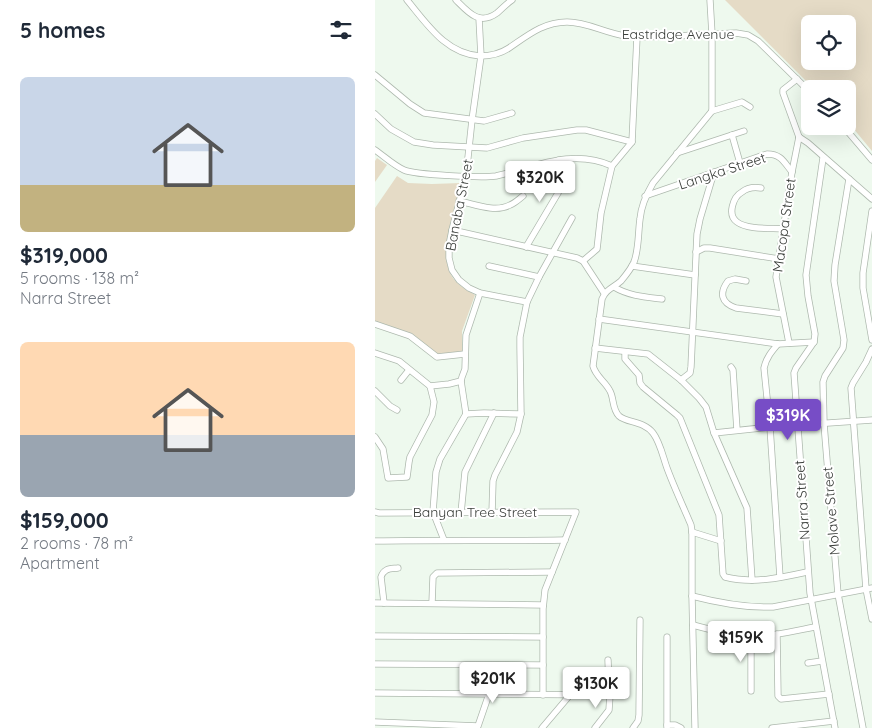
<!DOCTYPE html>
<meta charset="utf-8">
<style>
body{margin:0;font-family:Quicksand,sans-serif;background:#f2f2f3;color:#1f2937;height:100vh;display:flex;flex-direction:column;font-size:19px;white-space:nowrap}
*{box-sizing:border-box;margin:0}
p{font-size:16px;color:#747a83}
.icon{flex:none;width:28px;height:28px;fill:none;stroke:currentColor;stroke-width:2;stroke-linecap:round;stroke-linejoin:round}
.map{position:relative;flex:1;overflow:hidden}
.details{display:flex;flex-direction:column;background:#fff;width:375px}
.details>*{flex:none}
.fabs{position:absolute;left:426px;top:15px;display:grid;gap:10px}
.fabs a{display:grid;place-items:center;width:55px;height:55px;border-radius:8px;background:#fff;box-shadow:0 5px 20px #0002;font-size:25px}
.price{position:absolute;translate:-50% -42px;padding:0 11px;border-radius:5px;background:#fff;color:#222;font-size:16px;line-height:32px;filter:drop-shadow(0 1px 2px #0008)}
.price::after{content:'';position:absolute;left:50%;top:30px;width:15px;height:11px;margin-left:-8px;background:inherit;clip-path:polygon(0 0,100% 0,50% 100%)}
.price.selected{background:#774dc6;color:#fff}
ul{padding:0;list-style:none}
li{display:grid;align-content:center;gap:10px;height:265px;padding:0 20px}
li span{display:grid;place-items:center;height:155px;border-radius:8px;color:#555}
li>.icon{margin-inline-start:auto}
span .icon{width:90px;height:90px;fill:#fffc;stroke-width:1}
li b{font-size:21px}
h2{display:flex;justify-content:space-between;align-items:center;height:60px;padding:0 20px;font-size:21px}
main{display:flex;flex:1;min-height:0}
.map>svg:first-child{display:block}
</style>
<main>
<section class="details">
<h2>5 homes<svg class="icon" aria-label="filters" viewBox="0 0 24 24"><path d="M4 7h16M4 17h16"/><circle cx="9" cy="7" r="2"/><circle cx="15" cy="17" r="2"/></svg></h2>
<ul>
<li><span style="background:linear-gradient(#c9d6e8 70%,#c2b280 0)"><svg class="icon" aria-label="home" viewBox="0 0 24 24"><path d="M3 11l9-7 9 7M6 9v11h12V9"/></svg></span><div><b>$319,000</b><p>5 rooms · 138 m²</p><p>Narra Street</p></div></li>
<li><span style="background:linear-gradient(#ffd9b3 60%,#9aa5b1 0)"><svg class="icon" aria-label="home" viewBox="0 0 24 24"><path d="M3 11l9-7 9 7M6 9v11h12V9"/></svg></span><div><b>$159,000</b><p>2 rooms · 78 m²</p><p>Apartment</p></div></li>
</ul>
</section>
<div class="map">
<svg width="497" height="728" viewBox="0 0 497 728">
<rect width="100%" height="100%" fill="#eef9ee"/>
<g fill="#e5dbc6" fill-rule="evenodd">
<path d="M350,0H497V151L473,122L472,89H439ZM435,24H472V61H435Z"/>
<path d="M2,158L12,165L0,182V161Z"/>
<path d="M22,176L33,183L57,184L86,183C80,207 64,253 76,275C81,284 92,290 100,295L87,331V351L85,353L63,356L38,335L0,323V208Z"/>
</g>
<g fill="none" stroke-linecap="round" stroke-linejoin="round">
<defs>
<g id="minor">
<path d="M32,0C52,24 71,54 105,56C116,56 125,54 134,48C152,36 168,22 192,22C213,22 229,33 251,36C287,39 325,34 361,33L373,35L383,41L435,92"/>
<path d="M81,0C93,12 104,26 122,13C127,9 131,4 137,0"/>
<path d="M104,18L106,56L97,120L91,176L77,230L74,245V258L77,270L84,280L94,288L105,293L152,302"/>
<path d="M0,75L35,104L49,113L109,121L137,113"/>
<path d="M422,79L408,90V93L424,137"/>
<path d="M337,111L367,102L375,107"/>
<path d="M0,114L16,129L39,142L58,145L112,148L148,138L202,130H211L257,142"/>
<path d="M468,126L497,160"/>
<path d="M357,135L365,163"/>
<path d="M424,137L433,143L497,199"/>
<path d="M0,150C9,156 18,165 29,170C40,175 108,178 121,176C160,167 197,148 237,166"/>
<path d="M302,153L369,131"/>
<path d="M448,158L431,275L433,296L440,334L439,342L421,368L419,373L435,593L460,728"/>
<path d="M474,179L460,265L459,281L467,328L469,340L468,348L450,376L448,382L449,424L463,594L488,728"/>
<path d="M386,188C380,187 372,188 367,192C358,197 352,215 362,222C373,230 396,228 409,229"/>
<path d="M270,196L392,154C406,154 409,162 417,172"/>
<path d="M84,201C99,204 120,213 135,205C140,203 144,199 148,196"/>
<path d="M497,211L488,273V288L497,340"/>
<path d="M77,230L202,258L208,261L229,293"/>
<path d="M151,247L183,193L186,186L184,160"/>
<path d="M321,252L329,248H335L404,259"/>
<path d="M208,261L222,249L226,213L237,166L257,142L262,37"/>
<path d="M114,266L164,277"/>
<path d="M257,266L320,275"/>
<path d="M371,281L360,279L353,281C344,293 346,303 361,308L408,314"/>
<path d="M239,287C254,296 270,297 287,299"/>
<path d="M224,319L403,344L439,342"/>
<path d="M0,324L35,336L62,357L90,354"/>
<path d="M414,343L401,277L417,172L424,137"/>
<path d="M403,344C397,351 391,358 389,368L395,427L405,577"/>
<path d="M220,348L273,354L306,380L324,398L331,407L339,433L372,508L377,580"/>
<path d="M497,349L491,362L478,383L476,388L491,589L497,619"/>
<path d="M250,352V359L264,375L265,383L268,387L302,415L305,418L344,515L348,574L350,577C378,584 405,578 432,572"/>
<path d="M0,353L24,361L55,386L74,384L86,381"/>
<path d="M356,367L358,370L362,430"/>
<path d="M26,380L34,370"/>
<path d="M306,380L315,373L316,367L322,234L325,219L339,172"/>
<path d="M0,391L15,406L22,410"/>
<path d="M91,414L109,413L146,414"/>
<path d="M339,433L395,427L497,420"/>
<path d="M0,437L8,449L13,478L32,477L34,462L35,457L57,415L59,402L55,386"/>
<path d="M0,512L4,513L201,512L170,590L168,609V695"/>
<path d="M86,513L90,472L119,413"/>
<path d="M117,513L118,481L120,475L142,432L146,414L145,347V337L152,302L164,277L197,218"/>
<path d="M317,532L346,541"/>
<path d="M69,540L58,512L61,472L65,459L91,414L86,381L87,377L90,369L91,335L105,293"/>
<path d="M0,541C63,540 127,541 190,540"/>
<path d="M317,596C344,603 370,608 398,607L497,588"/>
<path d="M0,603L168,605"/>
<path d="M9,603L6,577C9,568 15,569 23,568"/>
<path d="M57,603L58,577L62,573L177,572"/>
<path d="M318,625C340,631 363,637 387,636C405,635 423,630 440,627"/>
<path d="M402,634L403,696L406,699L454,694"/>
<path d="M0,636L168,637"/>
<path d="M433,663L447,661"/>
<path d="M0,664L168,665"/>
<path d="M376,691V636"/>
<path d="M0,693L235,695"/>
<path d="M0,722L103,726L114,694"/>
<path d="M292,725H300L306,728"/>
<path d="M167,728L195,695"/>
<path d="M220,728L234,710L235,695L234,686L233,660"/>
<path d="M258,728L263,721L264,715L265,620"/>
<path d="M292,728V637"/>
<path d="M320,728L317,596V532L316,525C308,506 299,487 292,468C288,457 285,442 278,433C269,421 252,423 244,416C237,409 239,398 235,391C230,381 221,377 218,366L227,299C231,289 238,288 246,281C251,275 256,269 259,262C264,249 263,233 265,219C266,206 271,195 278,183L337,111V34L335,0"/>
<path d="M397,728L459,721"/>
</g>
</defs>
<use href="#minor" stroke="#aeb9ae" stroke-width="7"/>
<use href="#minor" stroke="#fff" stroke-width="5.5"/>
</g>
<g text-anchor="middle" stroke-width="4" stroke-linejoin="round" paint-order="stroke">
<g font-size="14" fill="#3a3e3a" stroke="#fff">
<text x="303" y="39">Eastridge Avenue</text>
<text transform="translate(347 171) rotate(-18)" y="5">Langka Street</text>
<text transform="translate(84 205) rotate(-79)" y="5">Banaba Street</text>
<text transform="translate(409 225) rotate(-82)" y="5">Macopa Street</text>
<text transform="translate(427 500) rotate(-94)" y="5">Narra Street</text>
<text transform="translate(456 511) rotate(-95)" y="5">Molave Street</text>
<text x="100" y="517">Banyan Tree Street</text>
</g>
</g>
</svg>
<div class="fabs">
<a><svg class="icon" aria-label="locate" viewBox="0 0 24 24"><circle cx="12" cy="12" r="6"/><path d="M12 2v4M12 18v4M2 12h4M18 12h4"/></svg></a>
<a><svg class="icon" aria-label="layers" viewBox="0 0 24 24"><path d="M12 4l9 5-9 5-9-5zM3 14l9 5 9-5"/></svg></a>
</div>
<b class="price" style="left:165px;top:203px">$320K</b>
<b class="price selected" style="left:413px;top:441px">$319K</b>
<b class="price" style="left:366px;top:663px">$159K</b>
<b class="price" style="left:118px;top:704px">$201K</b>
<b class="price" style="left:221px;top:709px">$130K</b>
</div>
</main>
